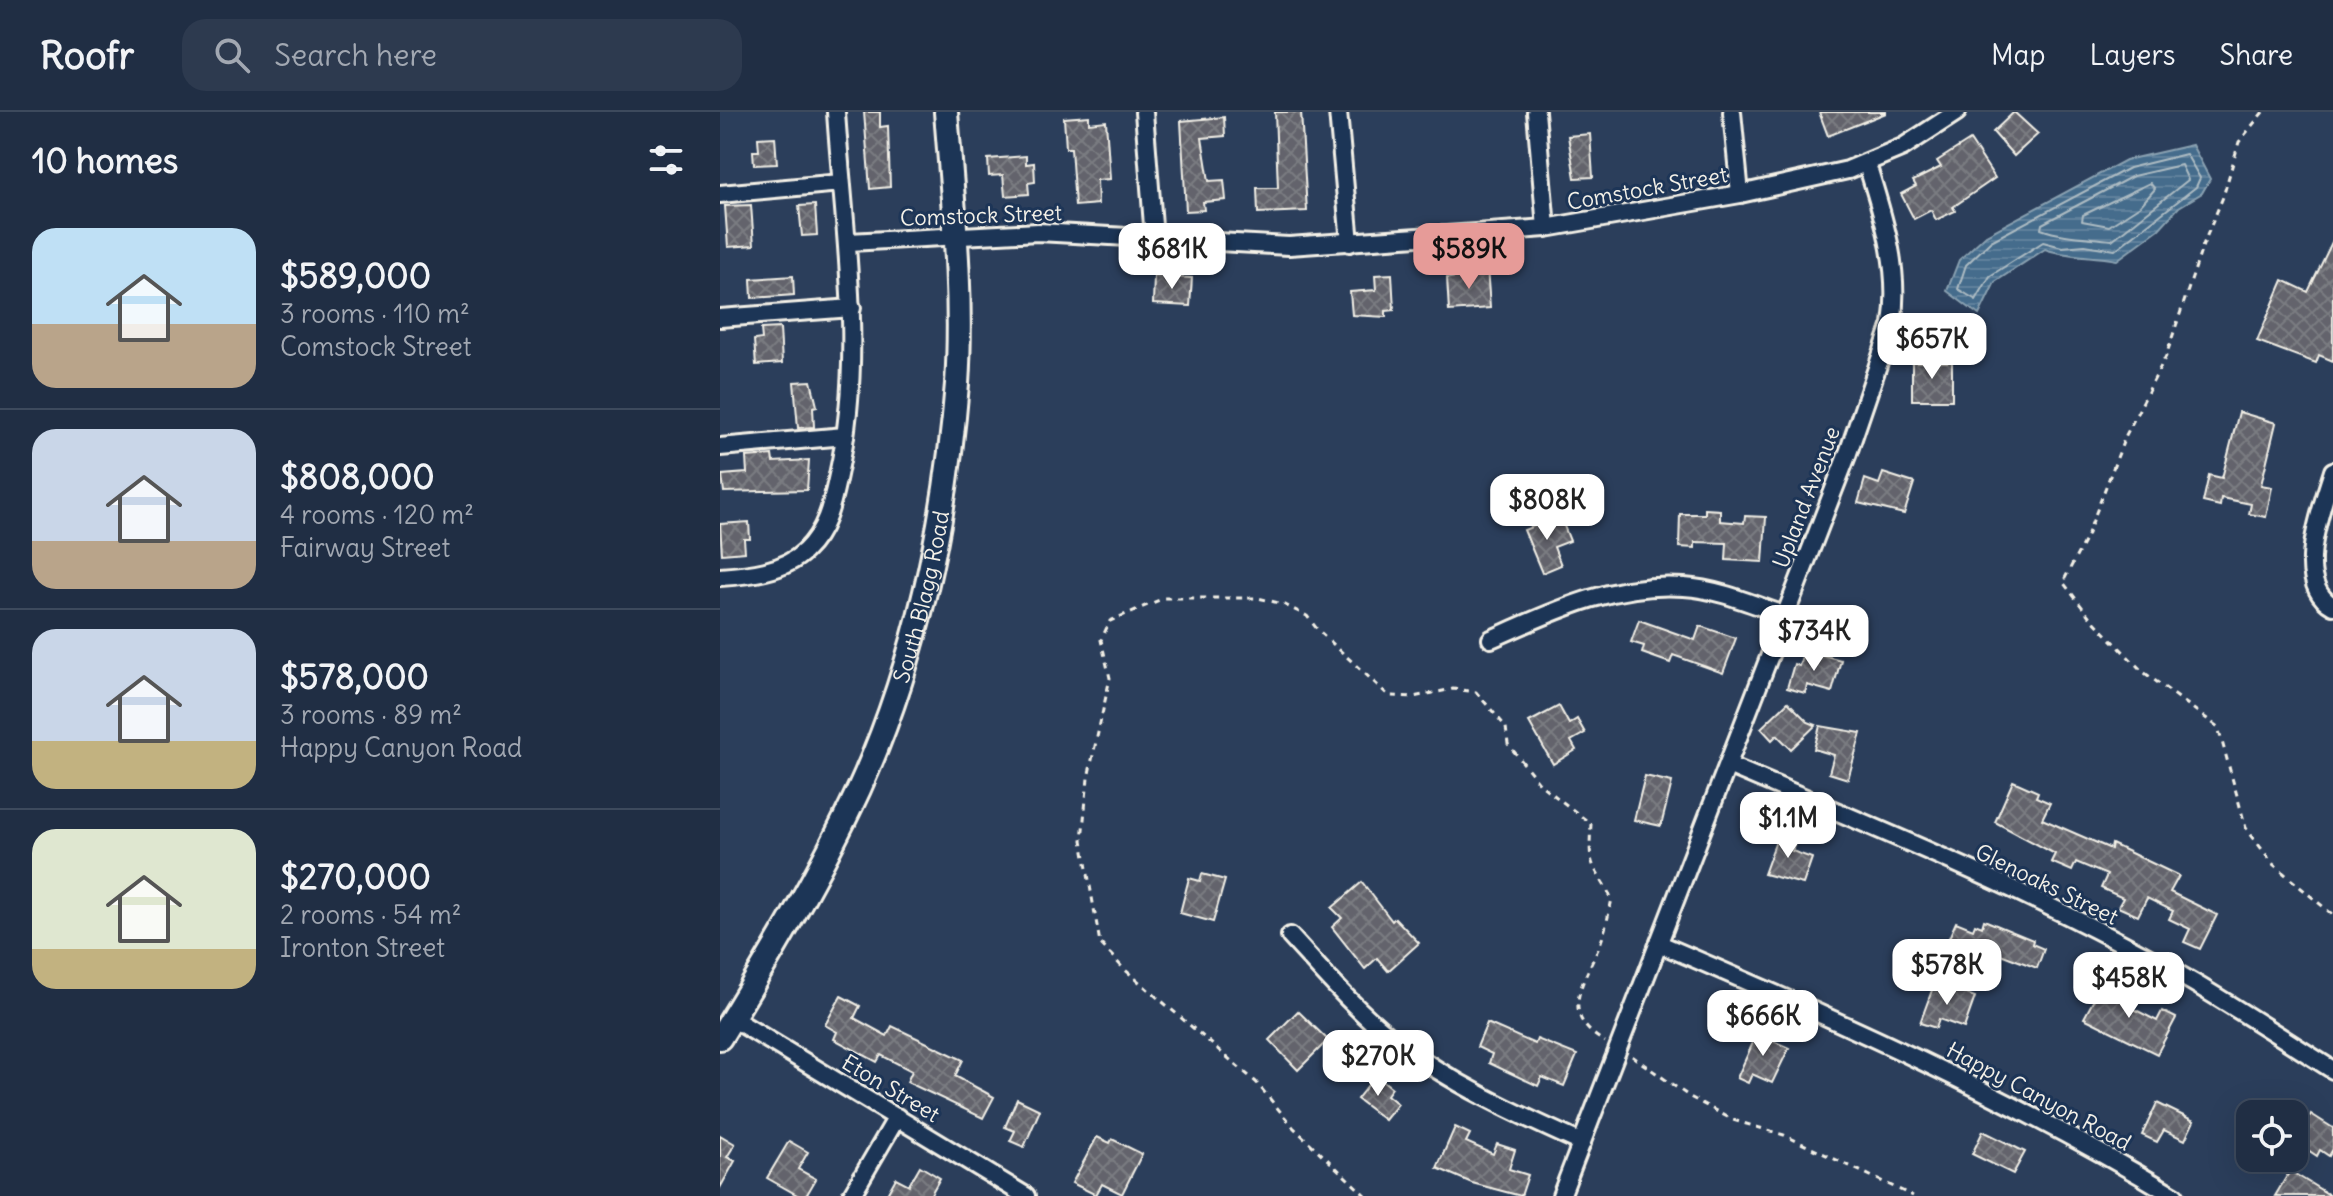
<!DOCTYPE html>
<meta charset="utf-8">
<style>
body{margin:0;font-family:Delius,sans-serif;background:#2d3a4f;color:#f1f3f6;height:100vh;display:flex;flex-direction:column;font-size:30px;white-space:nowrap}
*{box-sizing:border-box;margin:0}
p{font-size:26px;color:#a2a8b2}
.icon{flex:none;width:44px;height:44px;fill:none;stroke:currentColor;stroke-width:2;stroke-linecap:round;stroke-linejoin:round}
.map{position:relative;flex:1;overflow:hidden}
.drawer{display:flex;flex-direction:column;background:#202e44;width:720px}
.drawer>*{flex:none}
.buttons{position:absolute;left:1516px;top:988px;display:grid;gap:16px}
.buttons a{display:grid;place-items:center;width:72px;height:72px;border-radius:16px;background:#202e44;box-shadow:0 8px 32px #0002,0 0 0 2px #3d4a5d;font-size:40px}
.price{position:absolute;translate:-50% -68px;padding:0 18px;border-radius:16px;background:#fff;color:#222;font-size:26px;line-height:52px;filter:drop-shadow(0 2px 4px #0008)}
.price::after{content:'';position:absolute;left:50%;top:48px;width:24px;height:18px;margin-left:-12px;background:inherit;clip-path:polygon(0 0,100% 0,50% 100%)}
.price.current{background:#e69b98;color:#111}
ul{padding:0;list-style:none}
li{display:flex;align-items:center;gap:24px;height:200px;padding:0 32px}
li+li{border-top:2px solid #3d4a5d}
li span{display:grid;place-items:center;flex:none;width:224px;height:160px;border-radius:24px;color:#555}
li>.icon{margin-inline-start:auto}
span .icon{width:96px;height:96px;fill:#fffc;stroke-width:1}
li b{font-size:34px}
h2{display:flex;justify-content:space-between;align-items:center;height:96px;padding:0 32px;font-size:34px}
header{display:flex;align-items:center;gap:48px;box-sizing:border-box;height:112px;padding:0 40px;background:#202e44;border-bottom:2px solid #3d4a5d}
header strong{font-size:38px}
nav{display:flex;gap:44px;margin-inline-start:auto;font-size:28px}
.search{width:560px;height:72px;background:#2d3a4f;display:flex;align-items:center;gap:20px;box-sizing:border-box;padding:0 28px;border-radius:24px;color:#a2a8b2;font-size:30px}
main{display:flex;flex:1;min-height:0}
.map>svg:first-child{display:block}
</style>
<header>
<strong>Roofr</strong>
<div class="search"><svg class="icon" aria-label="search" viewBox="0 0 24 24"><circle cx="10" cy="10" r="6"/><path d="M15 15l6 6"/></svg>Search here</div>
<nav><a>Map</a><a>Layers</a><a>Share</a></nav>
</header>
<main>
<section class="drawer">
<h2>10 homes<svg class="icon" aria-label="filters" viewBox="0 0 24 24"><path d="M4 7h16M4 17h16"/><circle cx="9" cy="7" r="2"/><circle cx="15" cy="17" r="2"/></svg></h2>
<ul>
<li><span style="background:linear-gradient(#bfe0f5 60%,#b9a48a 0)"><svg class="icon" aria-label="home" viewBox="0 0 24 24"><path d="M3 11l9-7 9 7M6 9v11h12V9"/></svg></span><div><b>$589,000</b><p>3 rooms · 110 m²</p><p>Comstock Street</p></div></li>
<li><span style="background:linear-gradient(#c9d6e8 70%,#b9a48a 0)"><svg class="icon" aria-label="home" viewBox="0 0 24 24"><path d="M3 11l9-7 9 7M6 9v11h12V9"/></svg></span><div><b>$808,000</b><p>4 rooms · 120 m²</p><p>Fairway Street</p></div></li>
<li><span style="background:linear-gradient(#c9d6e8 70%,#c2b280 0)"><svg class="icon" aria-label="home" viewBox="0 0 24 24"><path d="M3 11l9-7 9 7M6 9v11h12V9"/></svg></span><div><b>$578,000</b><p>3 rooms · 89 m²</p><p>Happy Canyon Road</p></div></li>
<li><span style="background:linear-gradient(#dfe7d0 75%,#c2b280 0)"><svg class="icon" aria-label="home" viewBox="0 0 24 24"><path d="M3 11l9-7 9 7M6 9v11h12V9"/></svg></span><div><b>$270,000</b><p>2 rooms · 54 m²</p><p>Ironton Street</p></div></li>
</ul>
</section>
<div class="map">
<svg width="1613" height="1084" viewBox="0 0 1613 1084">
<defs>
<pattern id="water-rules" width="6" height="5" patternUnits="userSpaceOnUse" patternTransform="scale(2)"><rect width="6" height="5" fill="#446c8c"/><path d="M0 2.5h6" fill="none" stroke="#60819c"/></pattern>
<pattern id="building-cross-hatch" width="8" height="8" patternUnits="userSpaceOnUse" patternTransform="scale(2)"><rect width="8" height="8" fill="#63646c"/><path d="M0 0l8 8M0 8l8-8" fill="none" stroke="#7a7b81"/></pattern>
</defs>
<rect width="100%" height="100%" fill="#2b3e5b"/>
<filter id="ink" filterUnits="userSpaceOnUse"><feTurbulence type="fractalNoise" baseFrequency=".0125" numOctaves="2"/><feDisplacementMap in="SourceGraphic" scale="16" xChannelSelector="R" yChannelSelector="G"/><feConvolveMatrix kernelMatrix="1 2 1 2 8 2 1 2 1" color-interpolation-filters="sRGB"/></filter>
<g filter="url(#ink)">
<path fill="url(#water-rules)" stroke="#8aa1b1" stroke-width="2" d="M1472,33L1490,67L1482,81L1459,95L1439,117L1397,148C1372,143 1346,145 1325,137L1275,170L1259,203L1227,179L1239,148L1266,123L1406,48Z"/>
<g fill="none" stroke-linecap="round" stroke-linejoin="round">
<g stroke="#aebcc3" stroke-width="2">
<path d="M1466,42L1480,66L1476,75L1395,138L1365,133L1342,135L1323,130L1270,164L1256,188L1238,177L1246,153L1271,129L1409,56Z"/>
<path d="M1461,53L1468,68L1392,128C1369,125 1342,125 1321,117L1322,112L1413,64Z"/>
<path d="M1430,71L1435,77L1420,94L1389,114L1362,109L1363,103Z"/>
</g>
</g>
<g fill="url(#building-cross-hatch)" stroke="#f4f1e8" stroke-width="2">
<path d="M144,0H160V15L168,14L170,75L150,77Z"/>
<path d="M555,0H581L587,99L538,101L537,76H558Z"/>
<path d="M1099,0H1166V1L1108,24Z"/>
<path d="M1294,0L1318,22L1294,44L1273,20Z"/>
<path d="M369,4V11L386,9L390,67L377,68L378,92L355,94L351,36H346L344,6Z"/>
<path d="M504,5L505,24L482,26L489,69L504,68L506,88L483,90L484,98L466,99L461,9Z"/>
<path d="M870,22L873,65L855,66L848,24Z"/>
<path d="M55,25L57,52L34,53L33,39H39L38,26Z"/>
<path d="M1250,28L1275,66L1233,95L1235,99L1216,108L1211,98L1194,107L1181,82L1196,74L1193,69L1221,55L1217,49Z"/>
<path d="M306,44V52L314,51L315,70L308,71L309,82L285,84L283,63L269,64L268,47Z"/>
<path d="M31,93L34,133L8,135L5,94Z"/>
<path d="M95,93L97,123L82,124L79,94Z"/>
<path d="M1613,128V249L1599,243L1596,251L1537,229L1563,168L1588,180Z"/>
<path d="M767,155L770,196L729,199L727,166L750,164V156Z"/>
<path d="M672,162L674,198L666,199V205L632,203L630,180L656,178L655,163Z"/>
<path d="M73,164L74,183L32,186L31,167Z"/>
<path d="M434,164L472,166L470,194L433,192Z"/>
<path d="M60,216L62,251L36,253L34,228L42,227L41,217Z"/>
<rect x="1192" y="250" width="40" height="38"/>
<path d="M91,269L97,294L93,295L94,315L78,316L74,270Z"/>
<path d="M1519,300L1556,311L1541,373L1552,375L1546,405L1529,402L1531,392L1501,386L1500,394L1483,390L1489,363L1502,366Z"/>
<path d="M52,343L53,350L89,348L87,378L4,380L2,363L27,361L26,345Z"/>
<path d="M1163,361L1194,371L1184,402L1138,391L1145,367L1159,372Z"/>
<path d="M985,397L1000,398V409L1024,411L1025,404L1046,405L1043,450L1006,448L1007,431L975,430V436L959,435L960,402H985Z"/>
<path d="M840,404L850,429L834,435L841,453L822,461L804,418Z"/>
<path d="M29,410L30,427H24L25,440L2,442L0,412Z"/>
<path d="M919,508L975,528L980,514L1016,526L1003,561L953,543L950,551L922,541L924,534L911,530Z"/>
<path d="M1084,538L1121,548L1112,580L1087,573L1085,581L1067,576L1074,552L1079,554Z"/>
<path d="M1068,590L1088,610L1096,613L1071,637L1057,623L1052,628L1041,616Z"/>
<path d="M839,594L849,612L857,607L865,621L851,629L856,638L833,652L809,610Z"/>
<path d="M1100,614L1141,621L1128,667L1109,661L1114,643L1094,637Z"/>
<path d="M925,664L952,670L941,714L914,708Z"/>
<path d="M1293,669L1318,680L1316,685L1330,691L1322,707L1391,737L1392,732L1459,764L1450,780L1497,803L1480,837L1464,830L1470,817L1449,807L1453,799L1427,786L1418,804L1398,795L1403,786L1381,776L1387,763L1356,750L1352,759L1331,750L1335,742L1275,710Z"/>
<path d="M1060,718L1078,724L1072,739L1092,746L1083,772L1044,762Z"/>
<path d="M482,762L505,768L493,810L460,801L469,766L480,769Z"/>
<path d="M642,770L672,809L675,806L699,831L668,859L657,846L645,857L612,815L622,806L612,796Z"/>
<path d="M1264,808L1313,828L1312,832L1324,837L1317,856L1270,838L1264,853L1239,842L1243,835L1228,828L1236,810L1253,817L1255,812L1262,815Z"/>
<path d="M1215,870L1255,885L1244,916L1219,907L1216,916L1200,911Z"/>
<path d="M1400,876L1414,883L1408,894L1437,909L1442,899L1456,906L1437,942L1364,906L1379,878L1395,886Z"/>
<path d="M121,884L140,894L134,906L167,924L172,914L243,948L235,964L274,985L263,1006L187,970L192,959L161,943L157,950L114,927L117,920L105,913Z"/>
<path d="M578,899L608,928L578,958L549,928Z"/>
<path d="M767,911L815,932L817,927L857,943L844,974L822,965L818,974L769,951L772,942L757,935Z"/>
<path d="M1040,915L1056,922L1053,929L1069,936L1052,971L1032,962L1028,971L1017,966Z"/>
<path d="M656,963L672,976L667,983L678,992L665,1008L637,987Z"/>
<path d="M297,987L320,998L304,1035L290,1029L295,1019L285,1015Z"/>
<path d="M1437,991L1474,1009L1465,1028L1444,1018L1437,1030L1422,1023Z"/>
<path d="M1591,1002L1613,1016V1037L1609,1044L1600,1038L1597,1044L1585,1036L1588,1031L1577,1024Z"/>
<path d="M735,1015L750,1022L746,1030L773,1042L777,1032L795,1038L789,1057L808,1063L801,1084L752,1071L717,1056Z"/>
<path d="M1263,1019L1305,1040L1293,1062L1252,1042Z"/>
<path d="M0,1023L15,1032L7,1045L15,1049L0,1076Z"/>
<path d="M377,1025L390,1031L392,1027L422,1042L402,1082L382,1072L376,1083L352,1071Z"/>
<path d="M69,1029L88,1040L78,1057L96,1067L86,1084H79L47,1066Z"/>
<path d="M200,1054L220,1066L210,1084H166L176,1066L189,1073Z"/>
<path d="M1570,1059L1611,1084H1555Z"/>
</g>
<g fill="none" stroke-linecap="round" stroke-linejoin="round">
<defs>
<g id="street">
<path d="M424,0L434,126"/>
<path d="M618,0L630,131"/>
<path d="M816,0L826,116"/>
<path d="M1012,0L1020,82"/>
<path d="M0,82L121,71"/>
<path d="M129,130L318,120L569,134L826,116L1020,82L1128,58L1183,35L1237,0"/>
<path d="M0,206L132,196"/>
<path d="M0,335L125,324"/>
<path d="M1613,359C1603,393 1571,471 1613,494"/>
<path d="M0,465C28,463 64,460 85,439C107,418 112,391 118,363C145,242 124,121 116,0"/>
<path d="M771,527C834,499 893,470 964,475C998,477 1032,492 1064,503"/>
<path d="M1008,653C1165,720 1326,785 1474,871C1521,899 1567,929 1613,958"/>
<path d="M570,824C603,860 635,898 674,928C731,972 797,1002 862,1031"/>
<path d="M940,832C1116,907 1290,985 1455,1084"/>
<path d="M12,906L306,1084"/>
<path d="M131,1084L177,1005"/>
<path d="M841,1084L1128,341L1172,212C1181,157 1163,104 1147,52"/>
</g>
<g id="secondary">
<path id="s1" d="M0,926C50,845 99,763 139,677C196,552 226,409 237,272C243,182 233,90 226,0"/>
</g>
</defs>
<use href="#street" stroke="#f4f1e8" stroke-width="22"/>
<use href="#secondary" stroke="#f4f1e8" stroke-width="28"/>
<g stroke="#f4f1e8" stroke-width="3" stroke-dasharray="6 6" stroke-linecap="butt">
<path d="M1543,0L1519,30L1503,85L1483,133L1446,244L1405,325L1367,424L1343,470L1369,504L1422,559L1498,615L1526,716L1553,752L1613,803"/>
<path d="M912,944L970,985L1013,1008L1064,1023L1193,1084"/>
<path d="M646,1084L573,1015L536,970L403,856L380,831L362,728L368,666L390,566L381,528L390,509L444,486H538L563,492L587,504L597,517L669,584L693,585L733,577L756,580L786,615L788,632L821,673L871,712C868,758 872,749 892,787C888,804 885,822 878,837C862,874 839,903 885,930"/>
</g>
<use href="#street" stroke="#1d3557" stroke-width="16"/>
<use href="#secondary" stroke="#1d3557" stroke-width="22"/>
</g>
</g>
<g text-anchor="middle" stroke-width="6" stroke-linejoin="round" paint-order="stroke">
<g font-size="22" fill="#f4f1e8" stroke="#1d3557">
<text transform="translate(927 76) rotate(-10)" y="8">Comstock Street</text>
<text transform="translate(261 103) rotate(-2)" y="8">Comstock Street</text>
<text transform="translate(1086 385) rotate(-69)" y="8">Upland Avenue</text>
<text dy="8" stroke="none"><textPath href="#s1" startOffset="488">South Blagg Road</textPath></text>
<text transform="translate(1327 772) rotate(26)" y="8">Glenoaks Street</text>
<text transform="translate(171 976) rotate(31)" y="8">Eton Street</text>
<text transform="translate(1319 984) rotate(28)" y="8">Happy Canyon Road</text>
</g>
</g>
</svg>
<div class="buttons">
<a><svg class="icon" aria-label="locate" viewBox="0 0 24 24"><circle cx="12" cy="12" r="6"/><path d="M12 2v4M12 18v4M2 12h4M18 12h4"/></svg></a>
</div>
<b class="price" style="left:452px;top:179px">$681K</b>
<b class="price current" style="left:749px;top:179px">$589K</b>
<b class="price" style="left:1212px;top:269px">$657K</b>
<b class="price" style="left:827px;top:430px">$808K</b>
<b class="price" style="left:1094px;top:561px">$734K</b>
<b class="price" style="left:1068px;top:748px">$1.1M</b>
<b class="price" style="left:1227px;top:895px">$578K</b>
<b class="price" style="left:1409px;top:908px">$458K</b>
<b class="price" style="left:1043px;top:946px">$666K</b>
<b class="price" style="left:658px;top:986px">$270K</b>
</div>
</main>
